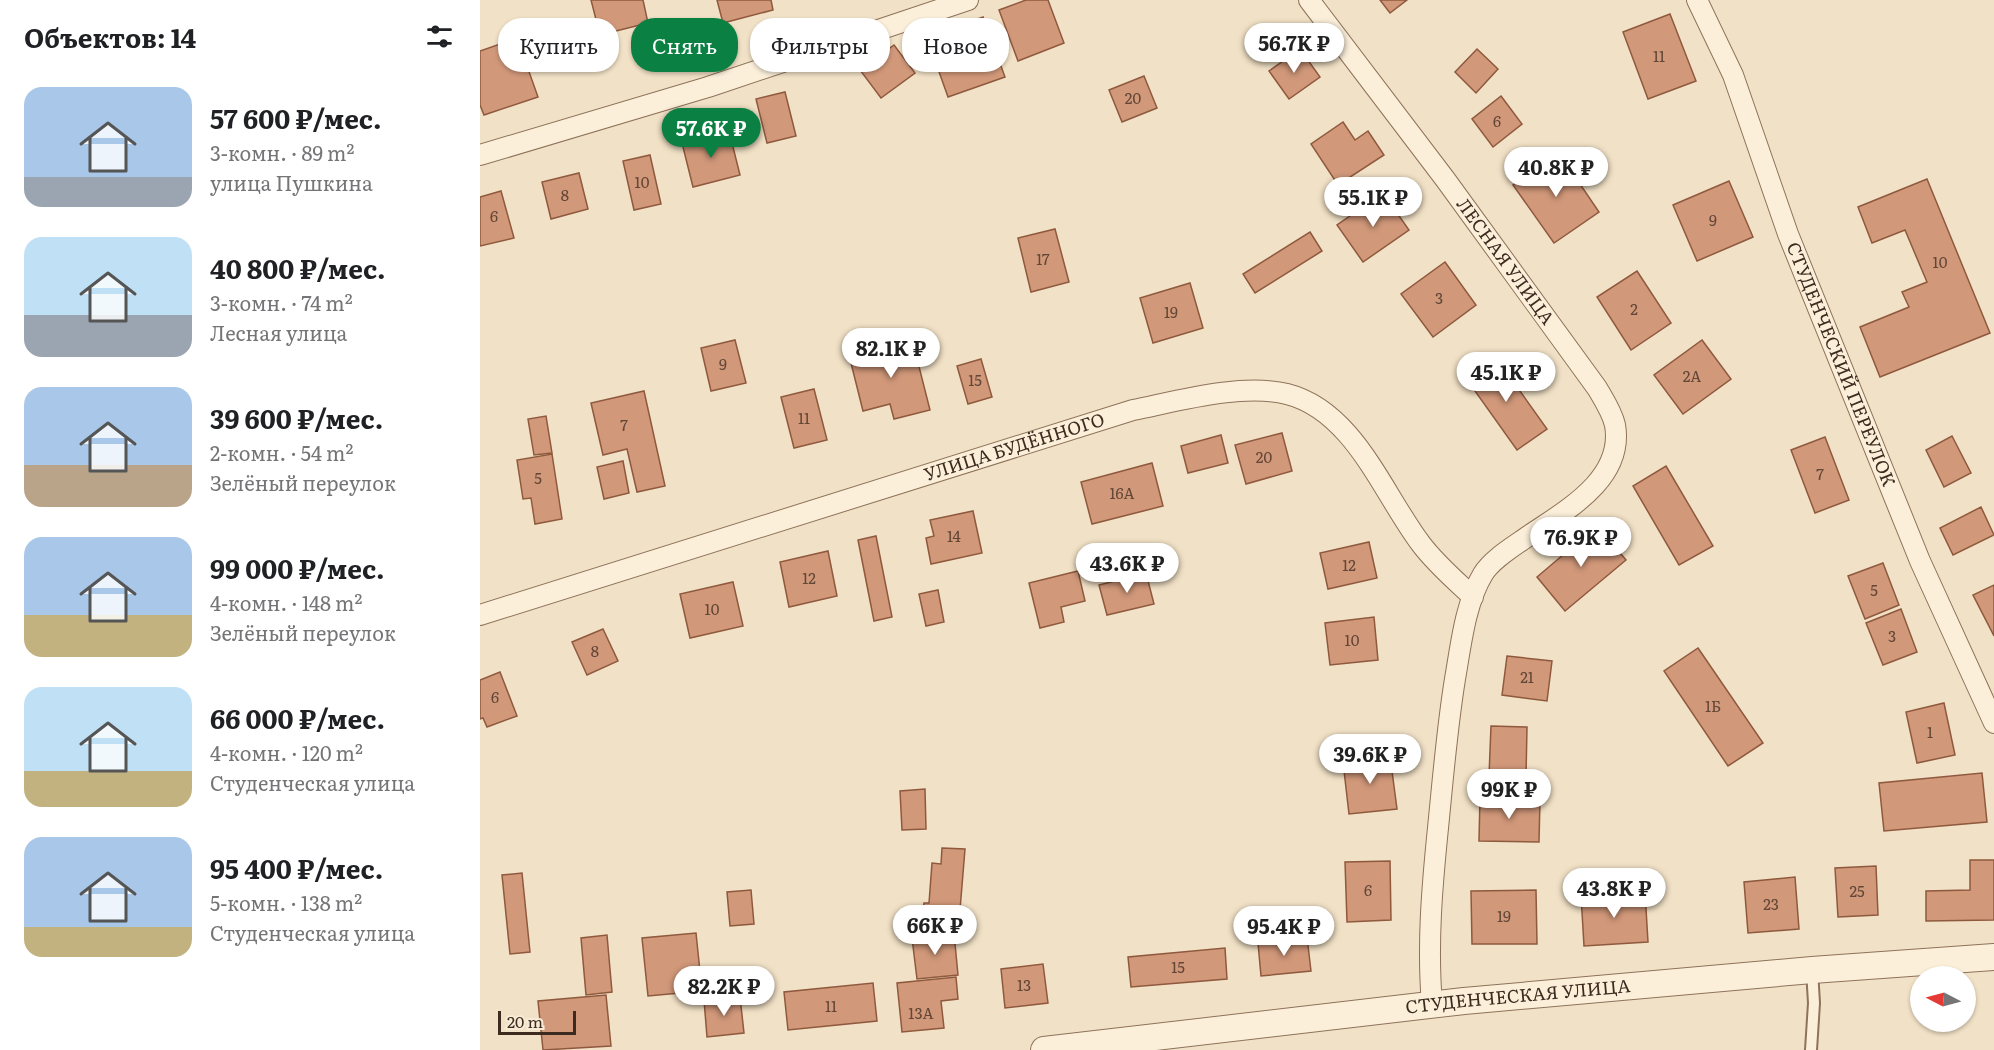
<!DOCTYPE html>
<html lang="ru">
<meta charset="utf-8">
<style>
body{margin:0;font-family:Literata,serif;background:#f6f6f6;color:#202124;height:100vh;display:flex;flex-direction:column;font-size:22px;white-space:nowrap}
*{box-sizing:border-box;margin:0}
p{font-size:20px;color:#757577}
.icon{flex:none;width:33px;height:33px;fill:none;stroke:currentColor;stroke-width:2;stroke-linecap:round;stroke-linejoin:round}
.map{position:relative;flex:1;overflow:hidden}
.panel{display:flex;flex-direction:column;background:#fff;width:480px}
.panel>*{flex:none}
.hud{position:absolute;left:18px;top:18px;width:570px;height:54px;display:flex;gap:12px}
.needle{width:39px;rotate:276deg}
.buttons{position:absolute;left:1430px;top:966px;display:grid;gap:12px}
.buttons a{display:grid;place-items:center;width:66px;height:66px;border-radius:50%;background:#fff;box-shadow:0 2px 4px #0004;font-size:30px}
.scale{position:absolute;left:18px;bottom:15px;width:78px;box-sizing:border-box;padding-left:6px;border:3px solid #3d2b1f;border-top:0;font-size:16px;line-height:21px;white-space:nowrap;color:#3d2b1f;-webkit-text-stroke:4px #f8ecd6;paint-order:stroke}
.price{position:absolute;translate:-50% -51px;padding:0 14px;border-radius:21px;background:#fff;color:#222;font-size:20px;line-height:39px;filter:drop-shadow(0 2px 3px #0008)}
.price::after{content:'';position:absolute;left:50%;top:36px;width:18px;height:14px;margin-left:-9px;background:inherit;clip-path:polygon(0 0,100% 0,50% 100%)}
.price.selected{background:#0b8043;color:#fff}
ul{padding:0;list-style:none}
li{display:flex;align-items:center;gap:18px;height:150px;padding:0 24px}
li span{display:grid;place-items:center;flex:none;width:168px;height:120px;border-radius:18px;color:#555}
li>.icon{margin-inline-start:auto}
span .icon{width:72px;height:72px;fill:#fffc;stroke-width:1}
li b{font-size:26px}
h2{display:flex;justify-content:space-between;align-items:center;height:72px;padding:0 24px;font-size:26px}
.chip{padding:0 21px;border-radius:24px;background:#fff;box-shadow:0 2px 4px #0004;font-size:21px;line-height:54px}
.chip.selected{background:#0b8043;color:#fff}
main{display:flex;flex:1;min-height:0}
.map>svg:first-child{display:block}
</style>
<main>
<section class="panel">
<h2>Объектов: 14<svg class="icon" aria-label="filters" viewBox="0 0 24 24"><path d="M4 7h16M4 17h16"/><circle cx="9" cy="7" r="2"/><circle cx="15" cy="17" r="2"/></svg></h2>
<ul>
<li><span style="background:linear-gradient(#a9c7e8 75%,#9aa5b1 0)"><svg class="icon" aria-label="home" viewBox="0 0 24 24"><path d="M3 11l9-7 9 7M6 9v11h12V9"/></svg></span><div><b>57 600 ₽/мес.</b><p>3-комн. · 89 m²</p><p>улица Пушкина</p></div></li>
<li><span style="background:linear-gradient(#bfe0f5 65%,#9aa5b1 0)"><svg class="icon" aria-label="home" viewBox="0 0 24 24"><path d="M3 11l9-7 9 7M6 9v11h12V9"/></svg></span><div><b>40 800 ₽/мес.</b><p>3-комн. · 74 m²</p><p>Лесная улица</p></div></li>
<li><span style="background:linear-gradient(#a9c7e8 65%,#b9a48a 0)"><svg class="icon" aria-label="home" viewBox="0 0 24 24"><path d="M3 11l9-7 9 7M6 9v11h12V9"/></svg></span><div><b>39 600 ₽/мес.</b><p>2-комн. · 54 m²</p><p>Зелёный переулок</p></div></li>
<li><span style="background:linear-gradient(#a9c7e8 65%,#c2b280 0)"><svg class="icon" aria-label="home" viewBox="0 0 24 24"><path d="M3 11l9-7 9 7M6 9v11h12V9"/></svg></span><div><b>99 000 ₽/мес.</b><p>4-комн. · 148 m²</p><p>Зелёный переулок</p></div></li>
<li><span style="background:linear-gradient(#bfe0f5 70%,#c2b280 0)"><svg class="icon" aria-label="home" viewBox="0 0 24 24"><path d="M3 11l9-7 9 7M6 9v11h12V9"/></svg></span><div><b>66 000 ₽/мес.</b><p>4-комн. · 120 m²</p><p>Студенческая улица</p></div></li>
<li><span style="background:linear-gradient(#a9c7e8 75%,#c2b280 0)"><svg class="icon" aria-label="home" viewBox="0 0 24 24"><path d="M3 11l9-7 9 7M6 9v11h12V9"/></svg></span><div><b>95 400 ₽/мес.</b><p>5-комн. · 138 m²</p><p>Студенческая улица</p></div></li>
</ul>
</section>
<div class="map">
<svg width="1514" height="1050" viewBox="0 0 1514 1050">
<rect width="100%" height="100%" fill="#f1e1c6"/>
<g fill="#d1987a" stroke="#8f593e" stroke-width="1.5">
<path d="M111,0H163L168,23L120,35Z"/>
<path d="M237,0H291L293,10L243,23Z"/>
<path d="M546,0H568L584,43L538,61L519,10Z"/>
<path d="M900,0H927L910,13Z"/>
<path d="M1190,14L1216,81L1168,99L1143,32Z"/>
<path d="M503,17L525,77L468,97L447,38Z"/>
<path d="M37,38L58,97L4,115L0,105V51Z"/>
<path d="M414,45L435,73L401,98L380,70Z"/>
<path d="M820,49L840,77L809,99L789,71Z"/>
<path d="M997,49L1018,69L996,93L975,72Z"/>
<path d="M664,76L677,108L642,122L629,90Z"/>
<path d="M305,92L316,136L287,143L276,99Z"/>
<path d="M1021,96L1042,124L1013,147L992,119Z"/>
<path d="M863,122L875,140L888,131L904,155L858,185L831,144Z"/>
<path d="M249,131L260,175L213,187L202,143Z"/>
<path d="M1079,153L1119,212L1074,243L1033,185Z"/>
<path d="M170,155L181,204L154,210L143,161Z"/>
<path d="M99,173L108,209L71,219L62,182Z"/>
<path d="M1447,179L1510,333L1400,377L1380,327L1429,307L1422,292L1447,282L1425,230L1392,243L1378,207Z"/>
<path d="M1249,181L1273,237L1217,261L1193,205Z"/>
<path d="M21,191L34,238L0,246V197Z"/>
<path d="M903,193L929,230L883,262L857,225Z"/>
<path d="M575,229L589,282L551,292L538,238Z"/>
<path d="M830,232L842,251L775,293L763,274Z"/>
<path d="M965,262L996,305L953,337L921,294Z"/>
<path d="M1157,271L1191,323L1151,350L1117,297Z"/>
<path d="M710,283L723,328L673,343L660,298Z"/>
<path d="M432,339L450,410L414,419L410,404L383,411L369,355Z"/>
<path d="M255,340L266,383L231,391L221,348Z"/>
<path d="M1222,340L1251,379L1203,414L1174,375Z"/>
<path d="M1015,356L1067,429L1037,450L985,377Z"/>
<path d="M501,359L512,397L488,404L477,366Z"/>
<path d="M334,389L347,440L314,448L301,397Z"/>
<path d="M164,391L185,486L157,492L147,449L123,455L111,403Z"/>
<path d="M66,416L72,453L54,455L48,419Z"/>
<path d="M802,433L812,471L766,484L755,445Z"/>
<path d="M741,435L748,463L708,473L701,446Z"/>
<path d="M1472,436L1491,473L1464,487L1446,450Z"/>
<path d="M1345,437L1369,500L1335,513L1311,450Z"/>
<path d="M72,454L82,519L55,524L51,498L43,499L37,460Z"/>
<path d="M143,461L149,493L124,499L117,467Z"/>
<path d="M672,463L683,506L612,524L601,482Z"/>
<path d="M1186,466L1233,546L1199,565L1153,486Z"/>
<path d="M1501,507L1514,535L1473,555L1460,528Z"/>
<path d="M493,511L502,553L451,564L446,538L454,536L450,520Z"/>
<path d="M1117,526L1146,560L1085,611L1057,577Z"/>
<path d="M396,536L412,617L394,621L378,540Z"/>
<path d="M889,542L897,578L848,589L840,553Z"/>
<path d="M348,551L357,596L309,607L300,562Z"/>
<path d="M1403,563L1419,605L1385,619L1368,576Z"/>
<path d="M598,571L605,601L581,607L584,622L560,628L549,583Z"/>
<path d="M666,573L674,604L627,615L619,585Z"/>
<path d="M253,582L263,626L210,638L200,594Z"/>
<path d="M1514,585V636L1493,595Z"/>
<path d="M458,590L464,622L446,626L439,594Z"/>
<path d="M1421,609L1437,652L1403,665L1386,623Z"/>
<path d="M894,617L898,660L850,665L845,623Z"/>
<path d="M123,629L138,661L107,675L92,642Z"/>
<path d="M1218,648L1283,743L1248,766L1184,671Z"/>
<path d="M1027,656L1072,661L1067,701L1022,695Z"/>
<path d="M20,672L37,716L7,727L3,718L0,719V680Z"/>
<path d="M1464,703L1475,755L1437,763L1426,712Z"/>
<path d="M1011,726L1047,727L1046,777L1009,776Z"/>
<path d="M910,756L917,809L869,814L863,762Z"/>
<path d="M1502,773L1507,822L1404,831L1399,783Z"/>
<path d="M445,789L446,829L422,830L420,791Z"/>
<path d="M1000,798L1060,800L1059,842L999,841Z"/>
<path d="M462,848L485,849L479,922L442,919L444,903H449L452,863L461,864Z"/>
<path d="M1490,860H1514V920L1446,921V891L1490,890Z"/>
<path d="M910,861L911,920L867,922L865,862Z"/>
<path d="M1396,866L1398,915L1358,917L1355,868Z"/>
<path d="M42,873L50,952L30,954L22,875Z"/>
<path d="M1315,877L1319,929L1268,933L1264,882Z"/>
<path d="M271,890L274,924L250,926L247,892Z"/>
<path d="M1056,890L1057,944H992L991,891Z"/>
<path d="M1165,892L1168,942L1104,946L1101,895Z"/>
<path d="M216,933L222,991L168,996L162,938Z"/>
<path d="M474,933L478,975L437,979L432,938Z"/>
<path d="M127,935L132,992L106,995L101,938Z"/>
<path d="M827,937L831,971L781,976L778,943Z"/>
<path d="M745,948L747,979L651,987L648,957Z"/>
<path d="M563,964L568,1003L525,1008L521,969Z"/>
<path d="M476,977L478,999L461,1001L464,1028L422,1032L417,983Z"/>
<path d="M393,983L397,1021L308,1030L304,992Z"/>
<path d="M126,995L131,1046L63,1050L58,1001Z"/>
<path d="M260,997L264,1033L227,1037L224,1000Z"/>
</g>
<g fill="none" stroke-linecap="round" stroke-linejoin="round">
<defs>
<path id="service" d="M1331,1050L1334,1003L1332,970"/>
<g id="minor">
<path id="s1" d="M829,0L965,179L1117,388C1124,400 1132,412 1135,425C1145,482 1079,514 1041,541C1028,550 1011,561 1003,574C985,604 981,645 975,679C967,728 963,778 958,828C952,887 947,945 952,1004"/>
<path id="s2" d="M1217,0L1253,75L1308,234L1440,561L1514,723"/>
<path d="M0,155L228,87L488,0"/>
<path id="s3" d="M0,615L653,410C698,401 761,383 807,394C874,411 903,494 941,544C956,564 975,580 993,597"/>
</g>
<g id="tertiary">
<path id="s4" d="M564,1050L984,1001L1332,970L1514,957"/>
</g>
</defs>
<use href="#service" stroke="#8e725a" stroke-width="14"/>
<use href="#minor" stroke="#8e725a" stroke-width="22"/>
<use href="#tertiary" stroke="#8e725a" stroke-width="28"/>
<use href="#service" stroke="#fbefda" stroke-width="10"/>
<use href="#minor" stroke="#fbefda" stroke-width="20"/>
<use href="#tertiary" stroke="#fbefda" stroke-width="26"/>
</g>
<g text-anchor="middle" stroke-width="6" stroke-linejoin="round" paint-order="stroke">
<g font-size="15" fill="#624636">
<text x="1179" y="62">11</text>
<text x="653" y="104">20</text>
<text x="1017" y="127">6</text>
<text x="162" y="188">10</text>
<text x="85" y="201">8</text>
<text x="14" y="222">6</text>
<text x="1233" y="226">9</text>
<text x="563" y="265">17</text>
<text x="1460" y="268">10</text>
<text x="959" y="304">3</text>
<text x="1154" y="315">2</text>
<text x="691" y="318">19</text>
<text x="243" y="370">9</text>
<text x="1212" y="382">2А</text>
<text x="495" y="386">15</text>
<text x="324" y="424">11</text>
<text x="144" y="431">7</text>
<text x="784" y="463">20</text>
<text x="1340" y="480">7</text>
<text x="58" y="484">5</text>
<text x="642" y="499">16А</text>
<text x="474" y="542">14</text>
<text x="869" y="571">12</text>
<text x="329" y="584">12</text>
<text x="1394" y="596">5</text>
<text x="232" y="615">10</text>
<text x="1412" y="642">3</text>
<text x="872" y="646">10</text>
<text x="115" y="657">8</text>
<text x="1047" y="683">21</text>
<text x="15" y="703">6</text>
<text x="1233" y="712">1Б</text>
<text x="1450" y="738">1</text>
<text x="888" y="896">6</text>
<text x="1377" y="897">25</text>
<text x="1291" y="910">23</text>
<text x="1024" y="922">19</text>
<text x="698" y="973">15</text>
<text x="544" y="991">13</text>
<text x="351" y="1012">11</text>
<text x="441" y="1019">13А</text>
</g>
<g font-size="18" fill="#3d2b1f" stroke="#f8ecd6">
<text dy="6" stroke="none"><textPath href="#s1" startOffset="327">ЛЕСНАЯ УЛИЦА</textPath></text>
<text dy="6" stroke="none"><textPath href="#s2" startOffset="392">СТУДЕНЧЕСКИЙ ПЕРЕУЛОК</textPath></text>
<text dy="6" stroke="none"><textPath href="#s3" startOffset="560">УЛИЦА БУДЁННОГО</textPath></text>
<text dy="6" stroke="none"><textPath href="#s4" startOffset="477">СТУДЕНЧЕСКАЯ УЛИЦА</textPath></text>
</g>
</g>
</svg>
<div class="buttons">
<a><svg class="needle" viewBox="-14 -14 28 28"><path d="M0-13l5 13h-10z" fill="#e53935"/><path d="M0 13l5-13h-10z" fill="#757577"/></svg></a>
</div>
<div class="scale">20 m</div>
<b class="price" style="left:814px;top:74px">56.7K ₽</b>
<b class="price selected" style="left:231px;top:159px">57.6K ₽</b>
<b class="price" style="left:1076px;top:198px">40.8K ₽</b>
<b class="price" style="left:893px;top:228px">55.1K ₽</b>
<b class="price" style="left:411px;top:379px">82.1K ₽</b>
<b class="price" style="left:1026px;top:403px">45.1K ₽</b>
<b class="price" style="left:1101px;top:568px">76.9K ₽</b>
<b class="price" style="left:647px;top:594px">43.6K ₽</b>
<b class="price" style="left:890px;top:785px">39.6K ₽</b>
<b class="price" style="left:1029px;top:820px">99K ₽</b>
<b class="price" style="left:1134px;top:919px">43.8K ₽</b>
<b class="price" style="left:455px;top:956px">66K ₽</b>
<b class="price" style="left:804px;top:957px">95.4K ₽</b>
<b class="price" style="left:244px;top:1017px">82.2K ₽</b>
<div class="hud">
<a class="chip">Купить</a>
<a class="chip selected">Снять</a>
<a class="chip">Фильтры</a>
<a class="chip">Новое</a>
</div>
</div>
</main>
